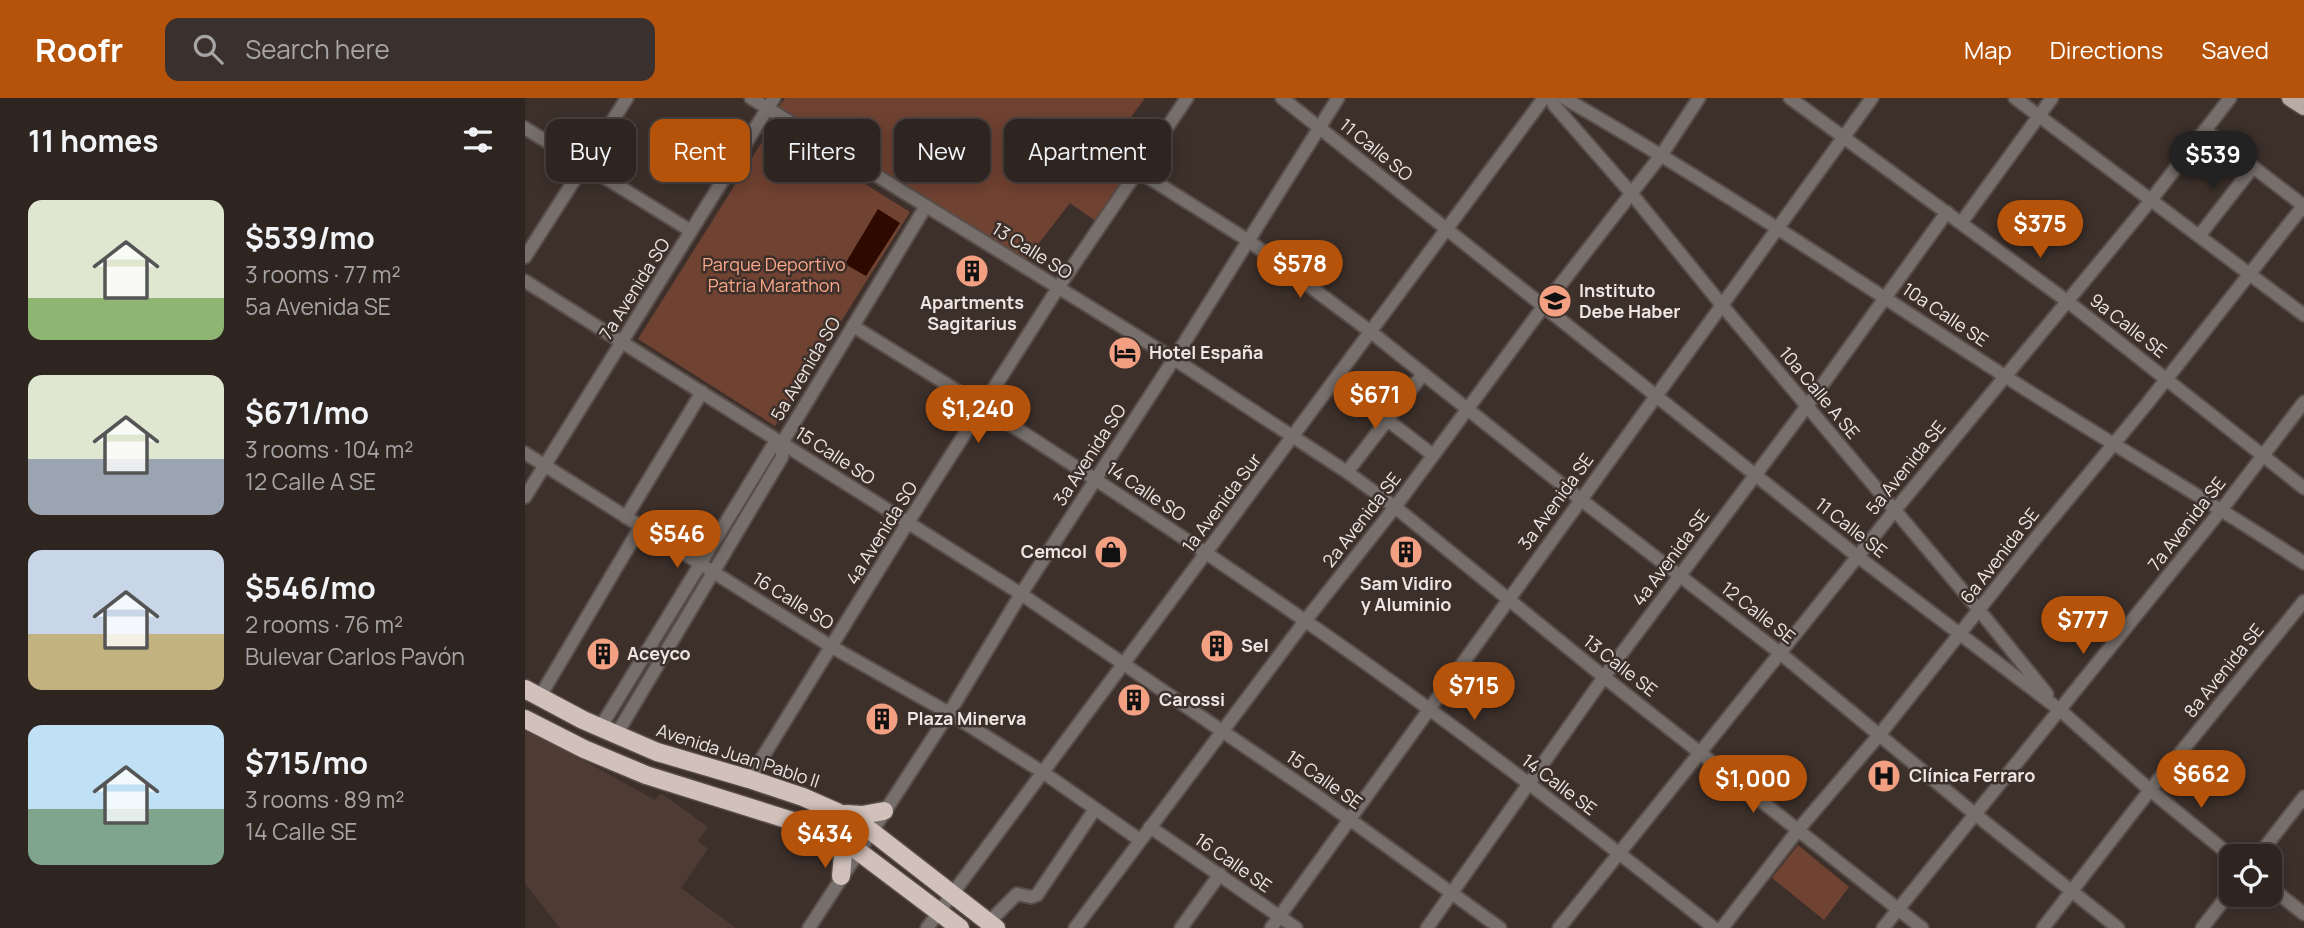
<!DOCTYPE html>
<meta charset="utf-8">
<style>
body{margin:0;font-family:Manrope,sans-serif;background:#3a302d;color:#f1f3f6;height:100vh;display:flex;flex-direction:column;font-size:26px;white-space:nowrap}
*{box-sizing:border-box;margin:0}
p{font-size:23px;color:#a7a4a5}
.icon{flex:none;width:38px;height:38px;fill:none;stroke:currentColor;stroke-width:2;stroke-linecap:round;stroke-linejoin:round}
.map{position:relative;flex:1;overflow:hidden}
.drawer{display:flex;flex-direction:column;background:#2e2420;width:525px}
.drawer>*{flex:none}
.top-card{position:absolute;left:21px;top:21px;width:665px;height:63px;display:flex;gap:14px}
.controls{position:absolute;left:1694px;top:746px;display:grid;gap:14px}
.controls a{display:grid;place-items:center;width:63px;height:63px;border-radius:14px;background:#2e2420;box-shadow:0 4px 18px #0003,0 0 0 2px #49413e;font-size:35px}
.price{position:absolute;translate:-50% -60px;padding:0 16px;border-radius:24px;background:#b45309;color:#fff;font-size:23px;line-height:46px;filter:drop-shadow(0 2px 4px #0008)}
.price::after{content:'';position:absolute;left:50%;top:42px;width:21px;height:16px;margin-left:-10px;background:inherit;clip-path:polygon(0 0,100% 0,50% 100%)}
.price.on{background:#222;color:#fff}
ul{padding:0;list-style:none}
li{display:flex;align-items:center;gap:21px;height:175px;padding:0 28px}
li span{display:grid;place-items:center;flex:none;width:196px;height:140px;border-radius:14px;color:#555}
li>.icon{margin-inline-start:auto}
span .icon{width:84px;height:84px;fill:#fffc;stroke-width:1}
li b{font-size:30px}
h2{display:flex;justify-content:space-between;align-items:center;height:84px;padding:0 28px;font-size:30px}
.tag{padding:0 24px;border-radius:14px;background:#2e2420;box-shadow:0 4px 18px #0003,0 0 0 2px #49413e;font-size:24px;line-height:63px}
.tag.on{background:#b45309;color:#fff}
header{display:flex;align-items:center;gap:42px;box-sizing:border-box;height:98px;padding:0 35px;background:#b45309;color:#fff}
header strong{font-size:33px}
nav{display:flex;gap:38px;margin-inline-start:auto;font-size:24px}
.search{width:490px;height:63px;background:#3a302d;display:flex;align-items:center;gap:18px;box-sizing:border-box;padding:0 24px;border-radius:14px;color:#a7a4a5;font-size:26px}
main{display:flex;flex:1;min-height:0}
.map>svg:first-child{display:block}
</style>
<header>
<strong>Roofr</strong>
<div class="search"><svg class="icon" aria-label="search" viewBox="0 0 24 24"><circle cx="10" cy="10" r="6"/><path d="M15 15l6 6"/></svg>Search here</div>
<nav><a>Map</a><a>Directions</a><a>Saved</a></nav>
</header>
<main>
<section class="drawer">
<h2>11 homes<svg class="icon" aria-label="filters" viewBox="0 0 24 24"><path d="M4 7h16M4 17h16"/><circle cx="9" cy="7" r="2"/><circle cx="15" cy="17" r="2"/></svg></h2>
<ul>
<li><span style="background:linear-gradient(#dfe7d0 70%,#8fb573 0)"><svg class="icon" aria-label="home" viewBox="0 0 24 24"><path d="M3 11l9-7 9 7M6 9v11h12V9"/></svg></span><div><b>$539/mo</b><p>3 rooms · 77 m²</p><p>5a Avenida SE</p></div></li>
<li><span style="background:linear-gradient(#dfe7d0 60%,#9aa5b1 0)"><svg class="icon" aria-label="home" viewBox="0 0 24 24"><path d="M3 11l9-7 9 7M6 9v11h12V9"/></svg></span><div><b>$671/mo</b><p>3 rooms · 104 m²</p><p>12 Calle A SE</p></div></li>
<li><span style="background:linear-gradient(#c9d6e8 60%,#c2b280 0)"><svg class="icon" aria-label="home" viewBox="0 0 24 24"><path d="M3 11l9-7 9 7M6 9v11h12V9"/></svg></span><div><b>$546/mo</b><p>2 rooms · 76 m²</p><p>Bulevar Carlos Pavón</p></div></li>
<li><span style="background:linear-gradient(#bfe0f5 60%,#7fa58c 0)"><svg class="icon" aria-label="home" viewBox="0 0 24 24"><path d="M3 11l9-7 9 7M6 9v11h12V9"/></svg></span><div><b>$715/mo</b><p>3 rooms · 89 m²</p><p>14 Calle SE</p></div></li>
</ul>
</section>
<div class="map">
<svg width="1779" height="830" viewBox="0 0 1779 830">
<rect width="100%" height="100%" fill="#3d302b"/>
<path fill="#4e3b34" d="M0,630L130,702L136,695L183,729L173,743L183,751L156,790L211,830H35L0,785Z"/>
<g fill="#704232">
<path d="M260,0H620L573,64L600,83L572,124L545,105L501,162L253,10Z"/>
<path d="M247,28L385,114L250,328L113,241Z"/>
<path d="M1273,747L1324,789L1299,822L1247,780Z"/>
</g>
<path fill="#2d0900" d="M353,111L375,125L341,178L320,166Z"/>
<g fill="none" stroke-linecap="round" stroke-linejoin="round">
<defs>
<g id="minor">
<path d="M226,0L649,261L822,374L870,409L1079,579L1397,830"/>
<path d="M757,0L1332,458L1535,612L1625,692L1706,758"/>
<path d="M1026,0L1029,7L1106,95L1196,206L1454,512L1522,596"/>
<path d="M1039,0C1189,86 1333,183 1478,277C1578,341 1680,400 1779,465"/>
<path d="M1265,0L1542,203L1779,390"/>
<path d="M1490,0L1779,217"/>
<path d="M0,30L166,133"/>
<path d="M1680,32L1779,108"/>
<path d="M613,73L724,143L846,234L1055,401L1255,555L1451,717L1593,830"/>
<path d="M1436,125L1527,0"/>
<path d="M1674,138L1728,69"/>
<path d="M0,159L102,0"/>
<path d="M0,183L496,496L791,697L975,830"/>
<path d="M328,228C481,322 632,420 779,522C920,619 1055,724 1189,830"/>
<path d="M807,286L861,321L908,357"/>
<path d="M257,345L401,108"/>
<path d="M0,355L307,549L424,615L519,675L615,742"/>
<path d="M822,374L898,276"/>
<path d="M0,399L249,0"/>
<path d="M101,419L177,294"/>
<path d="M14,600L116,428"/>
<path d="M75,630L247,349L257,345"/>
<path d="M91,637L257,359V345"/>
<path d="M224,681L382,426L533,190L662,0"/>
<path d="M625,729L771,830"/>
<path d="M1733,758L1779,699"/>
<path d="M1745,789L1779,816"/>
<path d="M464,824L492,796L506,799L512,797L570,711"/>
<path d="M284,830L424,615L496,496L649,261L813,0"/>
<path d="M402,830L1019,0"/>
<path d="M550,830L780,523L870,409L1018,209L1137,56L1174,0"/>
<path d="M656,830L695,776"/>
<path d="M746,830L1347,0"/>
<path d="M902,830L1079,579L1282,308L1422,114"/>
<path d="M1034,830L1370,412L1626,102L1705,0"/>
<path d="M1197,830L1273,732L1355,636L1510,441L1621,307L1779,107"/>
<path d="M1358,830L1697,411L1779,304"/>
<path d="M1518,830L1625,692L1779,503"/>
<path d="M1677,830L1706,793"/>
</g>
<path id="major" d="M1765,0L1779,9"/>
<g id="highway">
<path d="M0,591L58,622L132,654L224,681L278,699L312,714L346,733L471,830"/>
<path d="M0,621L59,651L121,677L274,725L307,738L333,753L435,830"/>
<path d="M321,716L337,717L359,713"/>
<path d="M307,738L318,756L316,778"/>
</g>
</defs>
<use href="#minor" stroke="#594d48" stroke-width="16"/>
<use href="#major" stroke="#594d48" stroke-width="19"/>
<use href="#highway" stroke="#594d48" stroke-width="21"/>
<use href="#minor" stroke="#766f6c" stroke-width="12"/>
<use href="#major" stroke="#b8aaa5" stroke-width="16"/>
<use href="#highway" stroke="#d2c1bb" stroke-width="18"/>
</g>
<defs>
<symbol id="building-disc" viewBox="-11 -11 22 22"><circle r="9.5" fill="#f39f82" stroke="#3d302b"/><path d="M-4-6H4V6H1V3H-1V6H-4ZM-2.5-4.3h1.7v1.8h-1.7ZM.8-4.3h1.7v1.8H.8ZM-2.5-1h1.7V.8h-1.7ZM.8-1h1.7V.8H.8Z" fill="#111"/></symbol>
<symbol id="school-disc" viewBox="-11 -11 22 22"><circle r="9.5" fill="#f39f82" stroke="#3d302b"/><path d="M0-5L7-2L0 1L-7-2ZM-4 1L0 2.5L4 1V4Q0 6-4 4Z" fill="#111"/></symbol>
<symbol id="hotel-disc" viewBox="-11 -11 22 22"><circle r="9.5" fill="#f39f82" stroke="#3d302b"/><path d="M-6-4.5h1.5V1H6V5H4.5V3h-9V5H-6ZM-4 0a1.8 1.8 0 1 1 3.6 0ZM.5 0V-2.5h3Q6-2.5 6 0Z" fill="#111"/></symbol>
<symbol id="shop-disc" viewBox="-11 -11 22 22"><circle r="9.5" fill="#f39f82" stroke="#3d302b"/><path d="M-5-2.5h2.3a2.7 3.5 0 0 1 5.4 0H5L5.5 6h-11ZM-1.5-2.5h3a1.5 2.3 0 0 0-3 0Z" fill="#111"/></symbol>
<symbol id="hospital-disc" viewBox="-11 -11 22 22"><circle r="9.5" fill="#f39f82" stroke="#3d302b"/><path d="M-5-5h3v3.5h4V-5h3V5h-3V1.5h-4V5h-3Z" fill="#111"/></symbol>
</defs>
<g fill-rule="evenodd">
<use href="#building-disc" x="428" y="154" width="38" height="38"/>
<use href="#school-disc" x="1011" y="184" width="38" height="38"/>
<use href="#hotel-disc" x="581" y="236" width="38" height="38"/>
<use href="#shop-disc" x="567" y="435" width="38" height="38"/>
<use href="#building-disc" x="862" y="435" width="38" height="38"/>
<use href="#building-disc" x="673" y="529" width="38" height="38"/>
<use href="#building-disc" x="59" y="537" width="38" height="38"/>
<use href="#building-disc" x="590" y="583" width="38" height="38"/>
<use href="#building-disc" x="338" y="602" width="38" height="38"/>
<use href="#hospital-disc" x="1340" y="659" width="38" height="38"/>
</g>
<g text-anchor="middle" stroke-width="5" stroke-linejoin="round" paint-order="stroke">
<g font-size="18" fill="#eee6e2" stroke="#3d302b">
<text transform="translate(851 52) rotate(39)" y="6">11 Calle SO</text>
<text transform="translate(507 153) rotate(32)" y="6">13 Calle SO</text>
<text transform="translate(110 191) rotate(-58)" y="6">7a Avenida SO</text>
<text transform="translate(1420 217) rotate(34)" y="6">10a Calle SE</text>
<text transform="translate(1603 228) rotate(38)" y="6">9a Calle SE</text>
<text transform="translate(281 271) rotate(-59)" y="6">5a Avenida SO</text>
<text transform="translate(1294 295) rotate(50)" y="6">10a Calle A SE</text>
<text transform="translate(565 357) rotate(-57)" y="6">3a Avenida SO</text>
<text transform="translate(310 358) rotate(33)" y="6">15 Calle SO</text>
<text transform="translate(1381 370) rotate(-51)" y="6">5a Avenida SE</text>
<text transform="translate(621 394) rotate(34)" y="6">14 Calle SO</text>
<text transform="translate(1031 404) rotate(-54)" y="6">3a Avenida SE</text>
<text transform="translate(697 405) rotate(-53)" y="6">1a Avenida Sur</text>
<text transform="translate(837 422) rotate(-52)" y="6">2a Avenida SE</text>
<text transform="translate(1662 426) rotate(-52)" y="6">7a Avenida SE</text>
<text transform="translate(1326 430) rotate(38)" y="6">11 Calle SE</text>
<text transform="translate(357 435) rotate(-58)" y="6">4a Avenida SO</text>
<text transform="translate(1475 458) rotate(-52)" y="6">6a Avenida SE</text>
<text transform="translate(1146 460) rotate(-53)" y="6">4a Avenida SE</text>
<text transform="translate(268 503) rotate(32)" y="6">16 Calle SO</text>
<text transform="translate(1233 515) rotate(38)" y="6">12 Calle SE</text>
<text transform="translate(1095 568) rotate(38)" y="6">13 Calle SE</text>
<text transform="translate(1699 573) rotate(-51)" y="6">8a Avenida SE</text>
<text transform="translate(213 658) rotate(18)" y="6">Avenida Juan Pablo II</text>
<text transform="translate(799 682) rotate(35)" y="6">15 Calle SE</text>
<text transform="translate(1034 687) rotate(37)" y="6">14 Calle SE</text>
<text transform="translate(708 765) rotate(35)" y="6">16 Calle SE</text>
</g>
<g font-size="18" fill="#fca789" stroke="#3d302b">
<text x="249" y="173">Parque Deportivo<tspan x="249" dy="21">Patria Marathon</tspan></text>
</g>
<g font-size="18" font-weight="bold" fill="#eee6e2" stroke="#3d302b" text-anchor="start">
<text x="1054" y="199">Instituto<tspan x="1054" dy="21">Debe Haber</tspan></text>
<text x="447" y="211" text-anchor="middle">Apartments<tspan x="447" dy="21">Sagitarius</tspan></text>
<text x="624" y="261">Hotel España</text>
<text x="562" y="460" text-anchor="end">Cemcol</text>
<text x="881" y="492" text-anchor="middle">Sam Vidiro<tspan x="881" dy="21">y Aluminio</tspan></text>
<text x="716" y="554">Sel</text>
<text x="102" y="562">Aceyco</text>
<text x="634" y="608">Carossi</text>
<text x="382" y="627">Plaza Minerva</text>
<text x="1384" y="684">Clínica Ferraro</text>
</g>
</g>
</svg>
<div class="controls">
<a><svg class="icon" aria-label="locate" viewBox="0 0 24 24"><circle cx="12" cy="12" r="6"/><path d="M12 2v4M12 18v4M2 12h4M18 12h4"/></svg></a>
</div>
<b class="price on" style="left:1688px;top:93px">$539</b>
<b class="price" style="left:1515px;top:162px">$375</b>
<b class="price" style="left:775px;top:202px">$578</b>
<b class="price" style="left:850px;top:333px">$671</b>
<b class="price" style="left:453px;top:347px">$1,240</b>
<b class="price" style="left:152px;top:472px">$546</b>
<b class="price" style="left:1558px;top:558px">$777</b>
<b class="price" style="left:949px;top:624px">$715</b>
<b class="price" style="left:1676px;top:712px">$662</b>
<b class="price" style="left:1228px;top:717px">$1,000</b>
<b class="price" style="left:300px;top:772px">$434</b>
<div class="top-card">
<a class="tag">Buy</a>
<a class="tag on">Rent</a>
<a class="tag">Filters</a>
<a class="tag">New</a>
<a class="tag">Apartment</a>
</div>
</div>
</main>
